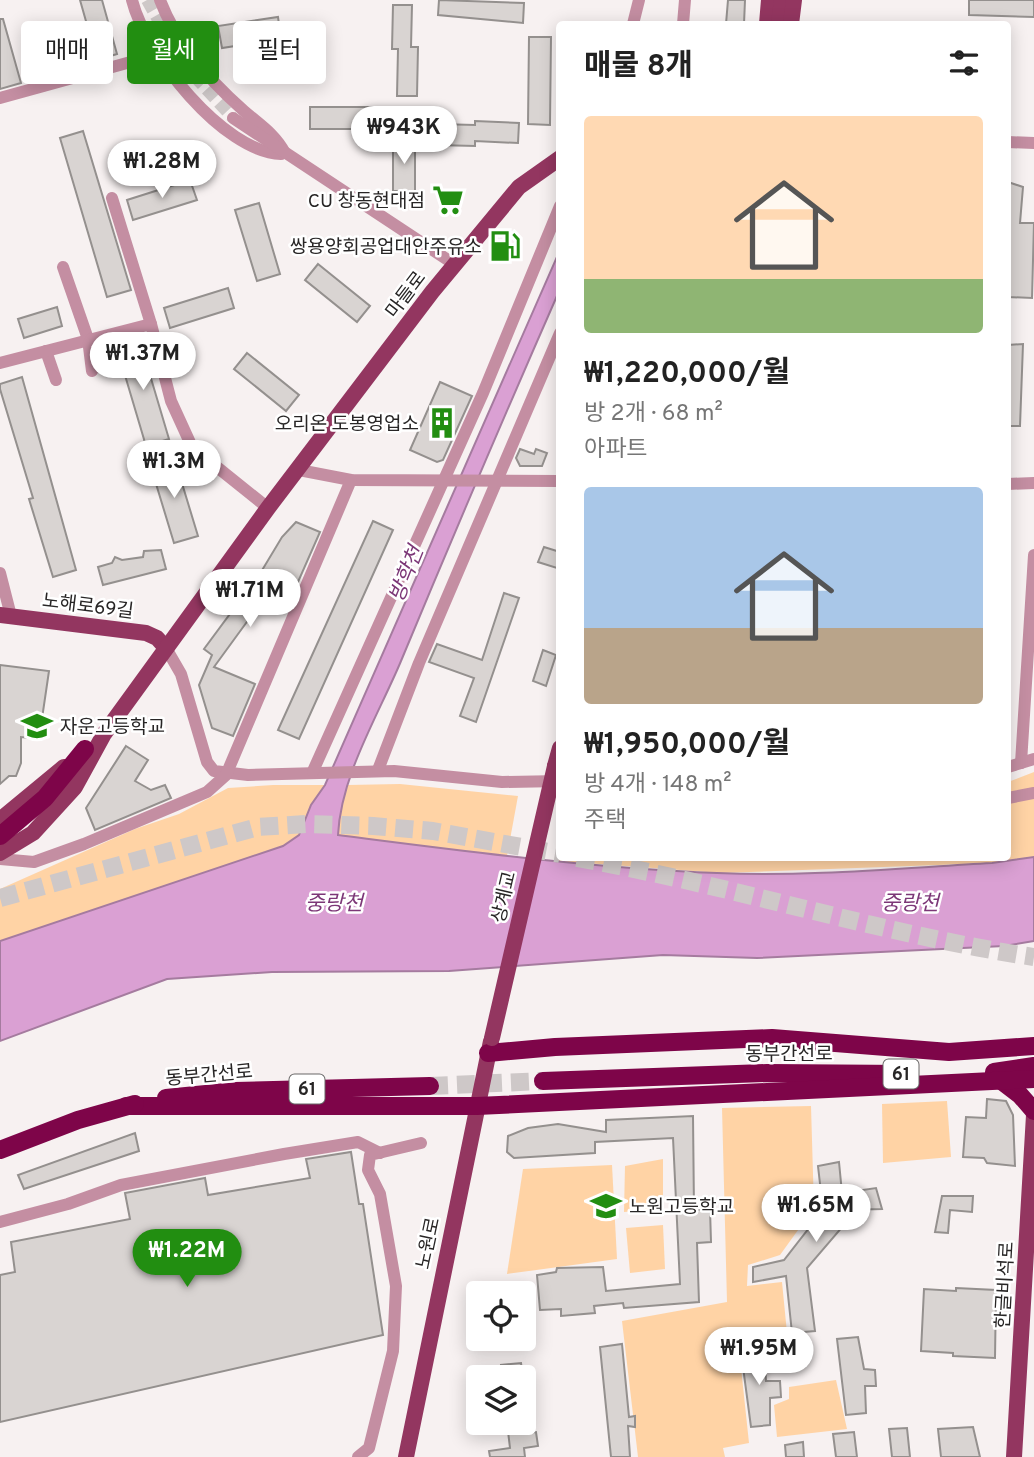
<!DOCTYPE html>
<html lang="ko">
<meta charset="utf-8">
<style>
body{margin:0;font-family:Overpass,"Noto Sans KR",sans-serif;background:#f6f6f6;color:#222;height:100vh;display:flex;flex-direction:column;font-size:26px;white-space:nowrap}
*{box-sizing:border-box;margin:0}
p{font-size:23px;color:#767676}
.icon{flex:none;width:38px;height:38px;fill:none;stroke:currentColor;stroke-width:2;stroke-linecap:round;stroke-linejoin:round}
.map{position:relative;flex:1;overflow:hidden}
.panel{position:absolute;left:556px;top:21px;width:455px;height:840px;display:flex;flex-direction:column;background:#fff;border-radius:7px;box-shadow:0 4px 18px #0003}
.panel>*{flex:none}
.top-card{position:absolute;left:21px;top:21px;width:430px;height:63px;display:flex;gap:14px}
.buttons{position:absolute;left:466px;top:1281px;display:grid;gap:14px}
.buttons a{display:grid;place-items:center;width:70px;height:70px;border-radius:7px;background:#fff;box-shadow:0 4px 18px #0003;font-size:35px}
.price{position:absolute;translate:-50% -60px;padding:0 16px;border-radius:24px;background:#fff;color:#222;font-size:23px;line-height:46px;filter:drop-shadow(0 2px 4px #0008)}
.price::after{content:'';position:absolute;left:50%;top:42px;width:21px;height:16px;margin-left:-10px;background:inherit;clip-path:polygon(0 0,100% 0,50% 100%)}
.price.on{background:#228e11;color:#fff}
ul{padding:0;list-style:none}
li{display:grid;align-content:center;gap:14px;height:371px;padding:0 28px}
li span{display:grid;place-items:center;height:217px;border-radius:7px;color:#555}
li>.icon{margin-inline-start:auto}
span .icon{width:126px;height:126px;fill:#fffc;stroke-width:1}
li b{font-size:30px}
h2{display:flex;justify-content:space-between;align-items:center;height:84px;padding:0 28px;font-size:30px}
.pill{padding:0 24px;border-radius:7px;background:#fff;box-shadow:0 4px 18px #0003;font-size:24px;line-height:63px}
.pill.on{background:#228e11;color:#fff}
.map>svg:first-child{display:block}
</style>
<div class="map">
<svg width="1034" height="1457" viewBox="0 0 1034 1457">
<rect width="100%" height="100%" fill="#f7f1f1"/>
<g fill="#ffd3a5">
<path d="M1034,772V857L992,863L720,873L559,861L560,856L1008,858V782Z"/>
<path d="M400,784L518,796L507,856L338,835L341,805L348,785Z"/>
<path d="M273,785H325L311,805L299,835L283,846L0,941V889L135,829L179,814L228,788Z"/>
<path d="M947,1101L951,1157L883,1163L882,1104Z"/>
<path d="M811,1106L814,1208L780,1255L748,1265L747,1286L782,1282L787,1333L801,1336L804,1355L769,1369L766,1347L739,1349L749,1443L723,1448L725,1457H638L622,1321L727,1302L722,1108Z"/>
<path d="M663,1159V1209L624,1212L625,1166Z"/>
<path d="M612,1165L617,1259L507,1274L523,1169Z"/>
<path d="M663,1225L665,1269L630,1273L626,1228Z"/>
<path d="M836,1380L847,1429L777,1437L774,1405L789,1399V1387Z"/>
</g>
<path fill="#daa0d3" stroke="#a57b9f" stroke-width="2" d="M560,250V289C506,412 453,536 401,661C378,716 341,775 338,835C464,851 590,868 717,873C808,877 901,868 992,863L1034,857V941L1004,946L757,958L663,955L449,971L272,972L167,979L0,1041V941L283,846L299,835L311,805L325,785Z"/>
<g fill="#d9d4d2" stroke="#94908e" stroke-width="2">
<path d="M80,0H102L117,54L97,60Z"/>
<path d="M439,0L524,3L523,23L438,15Z"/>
<path d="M728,0H745L744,24H726Z"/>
<path d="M969,0H1034V17L969,15Z"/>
<path d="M393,5H412L411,47H418L417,96H397L398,49H392Z"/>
<path d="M278,17L281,39L222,48L218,26Z"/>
<path d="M0,19H3L21,83L0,89Z"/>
<path d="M529,37H551L550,125L528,124Z"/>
<rect x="310" y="107" width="87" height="22"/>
<path d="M475,121L519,123L518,143L475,141V146L436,145L437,124L475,125Z"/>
<path d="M83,131L131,290L107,297L60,138Z"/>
<rect x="393" y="140" width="22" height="51"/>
<path d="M190,180L197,200L133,220L127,200Z"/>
<path d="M1008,182L1023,187L1020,223H1034L1032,298L1008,297Z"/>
<path d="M259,203L280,274L257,281L235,210Z"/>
<path d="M318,264L370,306L357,322L305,280Z"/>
<path d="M228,288L234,308L170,328L164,308Z"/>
<path d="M57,307L62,326L24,338L18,319Z"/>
<path d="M139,338L169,439L146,446L116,345Z"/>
<path d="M1023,344L1020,426H1008V345Z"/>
<path d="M247,353L299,395L286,411L234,369Z"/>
<path d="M22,377L76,570L53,577L29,499L33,498L0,389V384Z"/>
<path d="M440,382L472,396L443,460L437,462L410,450Z"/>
<path d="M520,449L534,454L536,449L547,453L542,466H520L516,458Z"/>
<path d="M174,457L198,536L174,543L150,464Z"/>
<path d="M373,521L393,530L299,739L278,730Z"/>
<path d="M296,522L320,532L298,582L281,575L214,667L255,684L233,736L212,728L199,685L212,655L204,649L261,572L282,537Z"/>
<path d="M544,547L560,552V569L538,562Z"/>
<path d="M161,550L166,569L103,585L98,567L112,563L115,557L122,560L143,557L144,551Z"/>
<path d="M504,593L519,598L476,722L460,716L474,678L429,662L437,644L482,660Z"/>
<path d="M543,650L556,655L546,686L533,681Z"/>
<path d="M0,665L49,671L39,739L21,737V763L16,776H9L0,784Z"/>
<path d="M126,746L148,760L135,781L151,790L165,785L171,798L95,830L86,808Z"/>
<path d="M987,1099L1006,1101L1013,1115L1015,1166L987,1163L984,1158L963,1157L966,1117L986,1118Z"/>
<path d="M693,1116L694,1210L710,1209L711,1242L697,1243L699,1302L624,1308L623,1303L594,1306L595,1313L561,1316V1309L540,1310L537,1275L556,1272L557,1268L603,1267L606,1291L680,1284L673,1138L595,1142V1153L514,1158L507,1152L508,1136L528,1128L558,1124L606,1132V1120Z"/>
<path d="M135,1133L139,1151L24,1189L18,1175Z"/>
<path d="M351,1152L359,1204H363L383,1335L0,1422V1275L15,1272L11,1242L130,1219L125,1193L205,1178L208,1195L310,1178L306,1159Z"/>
<path d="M839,1162L842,1193L876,1188L882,1209L844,1210V1225L807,1268L815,1331L792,1333L786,1276L753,1282V1267L784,1260L823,1210L818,1166Z"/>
<path d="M942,1196H973L972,1212L950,1210L948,1233L935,1232Z"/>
<path d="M956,1288L996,1290L995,1358L953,1356V1353L921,1351L924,1289L956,1291Z"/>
<path d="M858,1337L864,1369L875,1370L876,1386H865L866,1413L846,1415L837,1339Z"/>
<path d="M622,1344L629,1417L635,1416V1427L628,1426L630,1457H611L600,1347Z"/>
<path d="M764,1348L766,1381H780L781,1397L770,1398V1425L751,1427L741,1352Z"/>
<path d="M521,1363L523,1377H502L501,1365Z"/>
<path d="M507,1423H527L528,1433L536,1432L538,1446L524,1448L525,1457H490L489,1451L510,1448Z"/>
<path d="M973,1427L980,1457H941L938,1429Z"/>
<path d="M907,1428L910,1457H892L889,1429Z"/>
<path d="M854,1432L857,1457H836L833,1434Z"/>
<path d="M803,1442L804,1457H786L785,1445Z"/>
</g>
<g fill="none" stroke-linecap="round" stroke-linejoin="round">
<path stroke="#cec8c8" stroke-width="12" stroke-dasharray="12 6" stroke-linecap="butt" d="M147,0L182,63L233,118"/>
<g stroke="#cec8c8" stroke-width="18" stroke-dasharray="18 9" stroke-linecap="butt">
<path d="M577,858C731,885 880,934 1034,957"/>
<path d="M0,898L258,827L306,824L373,826L433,831L560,854"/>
<path d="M430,1086L543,1081"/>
</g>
<g stroke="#c48ea2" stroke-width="12">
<path d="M132,0C145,53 223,152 281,154"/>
<path d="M160,0C176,43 210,81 244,111C260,125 275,134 285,153"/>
<path d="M633,24L639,0"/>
<path d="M683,24L685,0"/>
<path d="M0,98L156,55"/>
<path d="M233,118L454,264"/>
<path d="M1008,142L1034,143"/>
<path d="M112,198L151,324"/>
<path d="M63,267L88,339L92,371"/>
<path d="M46,351L56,380"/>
<path d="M0,363L151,324L171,401L192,447L268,508"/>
<path d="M299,470L351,480L560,481"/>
<path d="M1008,484L1034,483"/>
<path d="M0,573L11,616"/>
<path d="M166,648L181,674L207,762L214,771L248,775L394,771L502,782L560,781"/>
<path d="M1021,763L1034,555"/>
<path d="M1008,767L1034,759"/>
<path d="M378,770L419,663L560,333"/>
<path d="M313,771L483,393L560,206"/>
<path d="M1008,798L1034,793"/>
<path d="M0,859L34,862L84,844L207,792L226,775L351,480"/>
<path d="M0,1222L68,1204L121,1185L284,1154L358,1142L380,1153"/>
<path d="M358,1457L369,1448L393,1351L396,1286L380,1194L368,1170L370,1155L421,1143"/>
</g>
<g stroke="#933660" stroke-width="16">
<path d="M767,24L769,0"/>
<path d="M779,24L782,0"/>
<path d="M791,24L794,0"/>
<path d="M0,615L146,633L157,638L166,648"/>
<path d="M555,766L560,748"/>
<path d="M0,820L64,767"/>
<path d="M0,853L33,833L75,787L104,734L268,508L432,292L519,187L560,158"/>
<path d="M406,1457L491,1041"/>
<path d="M1014,1457L1034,1115"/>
</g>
<g stroke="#7e0549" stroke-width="18">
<path d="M0,836L45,798L85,749"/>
<path d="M488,1053L555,1047L772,1038L949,1052L1034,1046"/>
<path d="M994,1072L1034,1066"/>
<path d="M543,1081L767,1073L907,1074"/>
<path d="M1003,1082L1020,1095L1034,1111"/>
<path d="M166,1098L236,1091L430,1086"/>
<path d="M126,1106H477L1034,1079"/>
<path d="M0,1150L78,1120L135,1104"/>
</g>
<path stroke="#933660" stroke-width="16" d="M492,1038L555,766"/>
</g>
<defs>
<symbol id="supermarket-bare" viewBox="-9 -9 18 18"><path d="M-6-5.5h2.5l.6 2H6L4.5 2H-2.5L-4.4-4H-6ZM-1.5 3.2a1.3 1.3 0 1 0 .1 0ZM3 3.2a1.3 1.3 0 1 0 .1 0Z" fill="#228e11" stroke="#fff" stroke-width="2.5" paint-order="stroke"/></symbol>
<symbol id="fuel-bare" viewBox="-9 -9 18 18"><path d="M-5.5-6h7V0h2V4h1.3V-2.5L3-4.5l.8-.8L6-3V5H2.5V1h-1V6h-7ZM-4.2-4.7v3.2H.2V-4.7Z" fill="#228e11" stroke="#fff" stroke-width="2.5" paint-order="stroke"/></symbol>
<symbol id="building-bare" viewBox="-9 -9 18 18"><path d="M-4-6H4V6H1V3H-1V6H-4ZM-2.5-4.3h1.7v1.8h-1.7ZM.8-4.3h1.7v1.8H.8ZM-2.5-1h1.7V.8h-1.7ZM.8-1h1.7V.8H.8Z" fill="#228e11" stroke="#fff" stroke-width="2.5" paint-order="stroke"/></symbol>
<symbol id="school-bare" viewBox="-9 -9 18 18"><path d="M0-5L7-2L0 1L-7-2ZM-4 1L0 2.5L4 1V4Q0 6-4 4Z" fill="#228e11" stroke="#fff" stroke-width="2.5" paint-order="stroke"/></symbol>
</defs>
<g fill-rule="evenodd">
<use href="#supermarket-bare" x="426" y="178" width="44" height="44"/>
<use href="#fuel-bare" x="483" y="224" width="44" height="44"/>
<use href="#building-bare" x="420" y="401" width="44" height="44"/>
<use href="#school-bare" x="15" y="704" width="44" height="44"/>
<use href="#school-bare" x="584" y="1184" width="44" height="44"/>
</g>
<g text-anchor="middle" stroke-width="5" stroke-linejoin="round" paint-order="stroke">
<g fill="#fff" stroke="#686767" stroke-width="2">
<rect x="883.5" y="1059.5" width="35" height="29" rx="5"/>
<rect x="289.5" y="1074.5" width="35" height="29" rx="5"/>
</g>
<g font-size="18" font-weight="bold" fill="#282626">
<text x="901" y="1080">61</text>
<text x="307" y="1095">61</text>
</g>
<g font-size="19" fill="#282626" stroke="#fff" text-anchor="end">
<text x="425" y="207">CU 창동현대점</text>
<text x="482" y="253">쌍용양회공업대안주유소</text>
<text x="419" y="430">오리온 도봉영업소</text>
<text x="60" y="733" text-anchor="start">자운고등학교</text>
<text x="629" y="1213" text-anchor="start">노원고등학교</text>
</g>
<g font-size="19" fill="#282626" stroke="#fff">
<text transform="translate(405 294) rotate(-53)" y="7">마들로</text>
<text transform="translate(88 605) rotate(7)" y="7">노해로69길</text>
<text transform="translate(503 897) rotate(-77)" y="7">상계교</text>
<text x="789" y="1060">동부간선로</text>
<text transform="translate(209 1074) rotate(-5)" y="7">동부간선로</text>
<text transform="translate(427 1243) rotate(-78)" y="7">노원로</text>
<text transform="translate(1004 1285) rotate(-87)" y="7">한글비석로</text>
</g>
<g font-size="21" font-style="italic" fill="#7c3777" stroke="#fff">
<text transform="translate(406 574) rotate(-68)" y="7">방학천</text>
<text x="334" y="910">중랑천</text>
<text x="910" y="910">중랑천</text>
</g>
</g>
</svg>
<div class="buttons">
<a><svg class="icon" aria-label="locate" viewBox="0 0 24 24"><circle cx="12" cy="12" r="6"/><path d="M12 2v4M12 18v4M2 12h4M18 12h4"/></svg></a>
<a><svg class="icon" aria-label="layers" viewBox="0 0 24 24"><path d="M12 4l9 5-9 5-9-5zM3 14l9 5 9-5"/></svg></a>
</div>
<b class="price" style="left:404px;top:166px">₩943K</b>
<b class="price" style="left:162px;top:200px">₩1.28M</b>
<b class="price" style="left:143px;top:392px">₩1.37M</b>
<b class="price" style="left:174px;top:500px">₩1.3M</b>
<b class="price" style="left:250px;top:629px">₩1.71M</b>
<b class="price" style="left:816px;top:1244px">₩1.65M</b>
<b class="price on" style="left:187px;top:1289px">₩1.22M</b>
<b class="price" style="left:759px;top:1387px">₩1.95M</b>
<div class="top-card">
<a class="pill">매매</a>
<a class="pill on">월세</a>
<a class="pill">필터</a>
</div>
<section class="panel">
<h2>매물 8개<svg class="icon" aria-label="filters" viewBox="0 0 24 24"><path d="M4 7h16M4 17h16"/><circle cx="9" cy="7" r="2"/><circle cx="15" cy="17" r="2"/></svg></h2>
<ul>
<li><span style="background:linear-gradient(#ffd9b3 75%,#8fb573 0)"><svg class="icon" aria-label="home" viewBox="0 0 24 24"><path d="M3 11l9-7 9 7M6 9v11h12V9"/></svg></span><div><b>₩1,220,000/월</b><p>방 2개 · 68 m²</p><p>아파트</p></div></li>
<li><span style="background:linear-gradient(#a9c7e8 65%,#b9a48a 0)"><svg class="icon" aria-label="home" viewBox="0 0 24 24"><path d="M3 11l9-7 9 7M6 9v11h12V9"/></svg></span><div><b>₩1,950,000/월</b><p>방 4개 · 148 m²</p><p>주택</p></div></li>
</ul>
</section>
</div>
